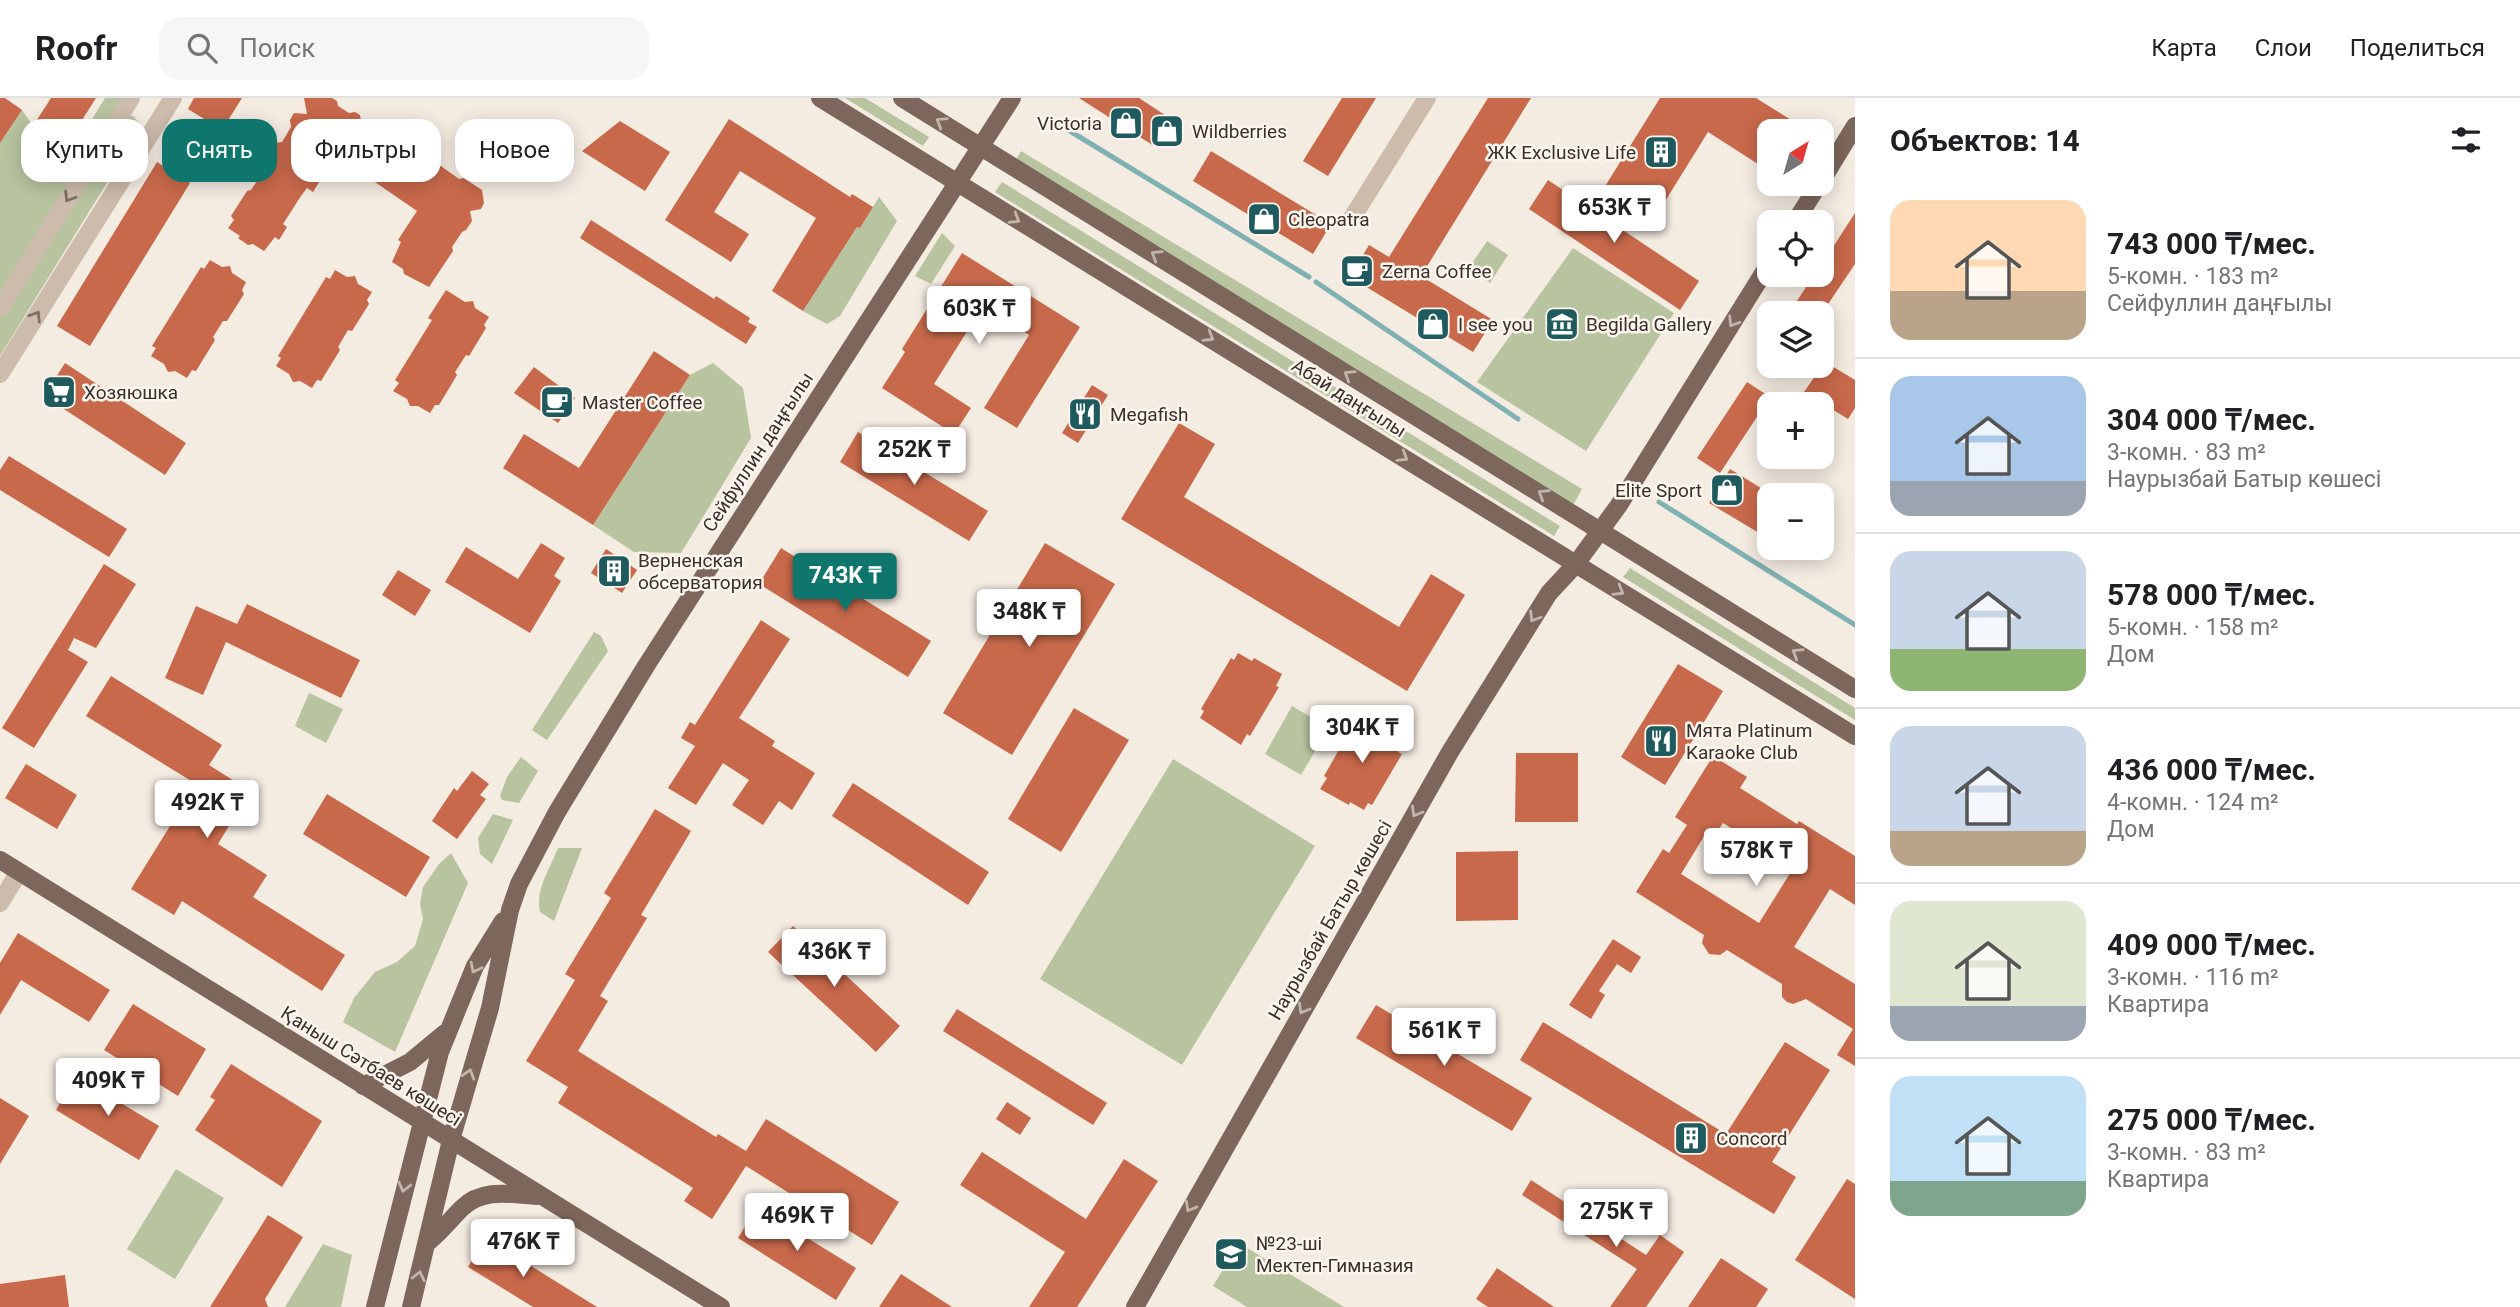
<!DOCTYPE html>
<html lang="ru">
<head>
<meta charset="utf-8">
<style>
	body { margin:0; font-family:Roboto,sans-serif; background:#f6f6f6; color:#202124; height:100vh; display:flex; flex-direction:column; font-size:26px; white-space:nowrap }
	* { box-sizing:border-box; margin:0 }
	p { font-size:23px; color:#757577 }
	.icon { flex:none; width:38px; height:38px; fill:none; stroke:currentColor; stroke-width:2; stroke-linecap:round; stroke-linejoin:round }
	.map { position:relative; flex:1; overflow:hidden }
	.details { display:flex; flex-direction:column; background:#fff; width:665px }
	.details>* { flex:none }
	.banner { position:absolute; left:21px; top:21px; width:665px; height:63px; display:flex; gap:14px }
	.needle { width:46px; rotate:37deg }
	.buttons { position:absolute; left:1757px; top:21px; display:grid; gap:14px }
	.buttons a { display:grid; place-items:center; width:77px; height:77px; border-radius:14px; background:#fff; box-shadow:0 4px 18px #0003; font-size:35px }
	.price { position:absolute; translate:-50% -60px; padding:0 16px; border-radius:7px; background:#fff; color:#222; font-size:23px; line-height:46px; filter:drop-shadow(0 2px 4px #0008) }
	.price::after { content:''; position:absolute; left:50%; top:42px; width:21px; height:16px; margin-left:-10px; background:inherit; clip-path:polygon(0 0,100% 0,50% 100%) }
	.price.on { background:#0f766e; color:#fff }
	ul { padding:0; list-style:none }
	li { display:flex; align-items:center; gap:21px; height:175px; padding:0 35px }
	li+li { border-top:2px solid #e0e0e0 }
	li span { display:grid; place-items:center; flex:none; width:196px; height:140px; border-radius:21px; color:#555 }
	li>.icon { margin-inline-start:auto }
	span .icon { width:84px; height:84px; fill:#fffc; stroke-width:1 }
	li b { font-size:30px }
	h2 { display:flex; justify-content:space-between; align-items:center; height:84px; padding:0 35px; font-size:30px }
	.tag { padding:0 24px; border-radius:21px; background:#fff; box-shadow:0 4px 18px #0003; font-size:24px; line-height:63px }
	.tag.on { background:#0f766e; color:#fff }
	header { display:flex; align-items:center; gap:42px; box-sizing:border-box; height:98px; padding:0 35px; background:#fff; border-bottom:2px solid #e0e0e0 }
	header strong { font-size:33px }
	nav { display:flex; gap:38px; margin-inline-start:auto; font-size:24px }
	.search { width:490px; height:63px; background:#f6f6f6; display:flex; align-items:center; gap:18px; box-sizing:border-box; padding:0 24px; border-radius:21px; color:#757577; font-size:26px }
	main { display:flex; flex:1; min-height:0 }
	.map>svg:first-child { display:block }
</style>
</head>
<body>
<header>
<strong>Roofr</strong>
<div class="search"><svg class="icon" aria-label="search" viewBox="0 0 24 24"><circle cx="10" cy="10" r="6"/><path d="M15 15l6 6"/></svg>Поиск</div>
<nav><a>Карта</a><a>Слои</a><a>Поделиться</a></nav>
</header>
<main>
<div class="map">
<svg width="1855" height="1209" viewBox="0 0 1855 1209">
	<rect width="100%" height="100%" fill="#f4ebe1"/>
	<path fill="#b8c4a0" d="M105 0H124L0 198V45L22 12 33 28 65 49 71 56Z
		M845 0H865L929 39 923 48Z
		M126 18H133L142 28 0 258V219Z
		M1021 53 1582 391 1570 413 1012 68Z
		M1002 84 1560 428 1554 438 995 94Z
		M879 99 897 123 840 218 827 226 803 213 857 129 860 130Z
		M942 135 955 148 931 186 915 178Z
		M1487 143 1508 157 1490 185 1469 170Z
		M1573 150 1674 215 1586 353 1477 284Z
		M713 265 743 290 751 340 681 455 634 454 593 427 690 277Z
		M1630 470 1855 610V622L1623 479Z
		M594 534 601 538 608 553 547 642 532 632Z
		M309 595 343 611 326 645 295 628Z
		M1292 608 1329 630 1301 677 1265 656Z
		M521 659 538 673 519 705 502 702 500 698 507 679Z
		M1173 661 1315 748 1182 967 1040 881Z
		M493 716 513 722 492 766 480 756 478 740Z
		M558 750H582L554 823 540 814C535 791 550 771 558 750Z
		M451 755 468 785 395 954 343 924 354 900 375 874 397 864 415 848 423 821 420 806 423 789 439 766Z
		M176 1071 224 1100 175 1181 127 1151Z
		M1239 1145 1344 1209H1247L1213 1188Z
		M323 1146 352 1157 341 1209H285Z"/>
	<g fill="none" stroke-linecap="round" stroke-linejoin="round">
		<path stroke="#7fb0b2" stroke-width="5" d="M1060 27 1309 179
			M1316 184 1518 321
			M1659 404 1855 527"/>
	</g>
	<path fill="#c8694b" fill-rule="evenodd" d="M0 0H5L22 12 0 45Z
		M51 0H96L65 49 33 28Z
		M194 0H242L222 32 188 11Z
		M304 0H332L337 3 338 8 349 15 355 14 360 17 362 27 373 25 380 29 382 39 394 36 407 45 409 55 420 53 459 81 464 80 482 92 484 105 481 111 470 113 472 123 466 132 462 134 452 149 453 153 429 189 404 176 403 171 392 164 401 144 398 142 417 113 356 71 355 73 334 60 313 94 307 90 301 98 283 126 287 129 279 142 275 139 264 153 253 146 248 147 238 140 240 138 228 130 234 122 231 118 247 93 251 92 263 74 259 66 268 64 275 53 273 45 282 44 291 29 290 22 294 15 307 16Z
		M1079 0H1139L1171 21 1154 48Z
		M1342 0H1376L1328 78 1303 63Z
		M1488 0H1531L1421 178 1493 222 1473 254 1350 179 1369 147 1389 159Z
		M1660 0H1756L1809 33H1769V73L1708 34 1654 121 1604 90Z
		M729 21 850 99 852 96 873 109 860 130 857 129 803 213 772 193 816 120 740 73 714 114 749 136 731 164 665 122Z
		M620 23 670 54 645 93 582 53Z
		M1211 53 1331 126 1313 156 1193 83Z
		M157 64 190 85 90 248 57 228Z
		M1548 82 1699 183 1680 212 1529 111Z
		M1855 115V166L1822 215H1789L1814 177H1822V166Z
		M591 122 714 201 716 198 750 220 748 224 757 229 746 246 580 140Z
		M962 155 1080 229 1017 330 984 310 1029 237 983 208 934 286 971 310 954 336 882 290 905 254 902 251Z
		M210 162 222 169 230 168 232 175 246 184 242 192 244 196 227 223H223L213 239 215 242 196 273 192 272 187 280 175 273 168 274 164 266 151 258 156 250 152 248 201 169 204 171Z
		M335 172 347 179 355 178 358 186 372 194 367 202 369 206 352 233 348 232 338 249 340 252 321 283 317 282 312 290 300 283 293 284 289 276 276 268 281 260 278 258 326 179 330 181Z
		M446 192 465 204 473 203 475 210 489 219 484 227 486 230 469 258 466 257 455 274 457 277 439 307H435L430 315 418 308H410L407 301 393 293 399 285 395 282 432 222 428 220Z
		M654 253 690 277 593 427 503 370 524 336 579 370Z
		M1822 262 1855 282V310L1848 321 1804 294 1822 268Z
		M65 265 186 345 165 377 44 298Z
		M534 269 575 300 558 325 514 295Z
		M1747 284 1770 299 1720 375 1697 360Z
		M1092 287 1108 297 1078 345 1062 335Z
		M1179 325 1215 346 1184 399 1399 529 1431 476 1465 497 1407 593 1121 421Z
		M858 334 988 413 969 443 840 364Z
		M9 358 127 431 109 459 0 392V372Z
		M1730 371 1769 395V441L1709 405Z
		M541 445 565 460 554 478 561 483 530 535 445 484 466 449 518 481Z
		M1045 445 1115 486 1012 657 943 615Z
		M781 450 931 543 908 579 759 486Z
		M606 451 637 472 622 495 591 475Z
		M104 466 136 486 96 550 74 540 68 552 88 564 34 650 2 630Z
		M398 472 431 492 415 518 382 497Z
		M247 506 360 562 341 600 226 544 203 597 165 580 196 508 237 526Z
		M761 522 790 541 739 620 775 643 772 648 815 675 792 712 779 703 763 727 732 707 749 682 723 665 696 707 668 690 695 648 681 640 690 624 695 627Z
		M1238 555 1252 563 1254 560 1282 576 1276 588 1279 589 1250 638 1247 636 1241 647 1200 620 1204 613 1201 611 1231 560 1234 562Z
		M1678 566 1723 593 1665 687 1621 659Z
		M111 578 222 647 209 667 250 693 218 746 267 777 253 799 345 857 322 893 182 803 174 817 131 791 196 686 86 618Z
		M1074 610 1129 642 1061 754 1008 721Z
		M1361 620 1390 637 1389 639 1402 647 1398 654 1402 656 1372 707 1368 705 1364 712 1350 704 1349 707 1320 691 1327 680 1324 678 1352 629 1355 631Z
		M1516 655H1578V724H1515Z
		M1713 658 1747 679 1740 690 1797 726 1799 723 1855 758V807L1830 791 1794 849 1855 886V968L1837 957 1853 931 1806 901 1793 906 1787 904 1782 899V886L1727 852 1720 857 1709 856 1702 845 1704 837 1636 794 1663 751 1669 755 1687 727 1675 719ZM1723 725 1794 769 1759 825 1681 776 1706 735 1713 740Z
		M26 666 77 697 57 731 5 700Z
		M472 673 489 686 480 697 486 701 457 741 432 723 454 690 457 693Z
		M853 685 989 774 968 807 832 718Z
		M327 696 430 759 406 799 303 736Z
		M655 711 691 733 641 817 647 820 600 898 608 903 578 953 716 1039 718 1036 746 1053 766 1021 899 1104 872 1147 746 1068 712 1121 684 1103 693 1090 558 1005 568 989 526 963 575 882 565 876 611 800 604 795Z
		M1518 753V822L1456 823V754Z
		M793 828 900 928 876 954 768 854Z
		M18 835 110 892 89 924 21 882 0 917V865Z
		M1613 841 1641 859 1631 875 1617 866 1599 893 1605 897 1591 921 1569 907Z
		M133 906 206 951 178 998 104 952Z
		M1376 907 1532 1000 1512 1033 1356 940Z
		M957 911 1107 1005 1093 1027 943 933Z
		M1543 924 1726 1036 1785 944 1830 972 1772 1064 1796 1079 1774 1116 1520 962Z
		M231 966 322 1023 282 1089 195 1032 215 1002 210 999Z
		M76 978 159 1028 139 1062 56 1012Z
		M0 1000 29 1018 0 1066Z
		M1007 1004 1031 1020 1020 1037 996 1021Z
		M982 1054 1086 1121 1124 1061 1158 1083 1077 1209H1029L1065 1154 960 1087Z
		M1847 1081 1855 1086V1201L1795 1162Z
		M1531 1082 1646 1157 1660 1137 1684 1154 1646 1209H1610L1637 1171 1522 1097Z
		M757 1109 856 1170 836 1202 738 1140Z
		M268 1117 303 1139 265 1201 268 1209H210Z
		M486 1140 597 1209H533L468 1169Z
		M1721 1160 1768 1191 1756 1209H1688Z
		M1497 1170 1554 1209H1488L1476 1201Z
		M901 1176 952 1209H879Z
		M65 1177 69 1209H0V1186Z"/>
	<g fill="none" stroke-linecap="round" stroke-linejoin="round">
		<path stroke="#cdbbac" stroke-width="18" d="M1352 120 1427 0
			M0 210 131 0
			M0 276 173 0
			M0 805 19 774"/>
		<path stroke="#7d675c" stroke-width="18" d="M820 0C1163 215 1511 424 1855 638
			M902 0 1855 591
			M1822 82 1855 28
			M1795 124 1819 86
			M0 762 721 1209
			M363 988 410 964 445 935
			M426 1146C440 1135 449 1123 462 1110 482 1090 510 1096 536 1098
			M375 1209 440 954 475 868 503 823
			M411 1209 451 1042 490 910 510 812 519 786 557 714 646 568 1012 0
			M1135 1209 1450 654 1549 495 1576 466 1619 407 1769 166"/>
	</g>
	<defs><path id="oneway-chevron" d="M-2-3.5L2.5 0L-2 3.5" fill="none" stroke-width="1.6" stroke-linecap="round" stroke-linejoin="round" transform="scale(1.75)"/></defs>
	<g stroke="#c2b5ac">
		<use href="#oneway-chevron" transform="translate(941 24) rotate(-148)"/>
		<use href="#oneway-chevron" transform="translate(1015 121) rotate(31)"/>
		<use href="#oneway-chevron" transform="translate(1156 157) rotate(-148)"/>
		<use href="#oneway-chevron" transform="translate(1733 224) rotate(122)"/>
		<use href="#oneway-chevron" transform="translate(1209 239) rotate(31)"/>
		<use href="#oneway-chevron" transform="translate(1349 277) rotate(-148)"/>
		<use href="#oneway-chevron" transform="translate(1403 359) rotate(32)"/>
		<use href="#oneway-chevron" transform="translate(1543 396) rotate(-148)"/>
		<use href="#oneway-chevron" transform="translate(1619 493) rotate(31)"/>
		<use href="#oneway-chevron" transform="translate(1534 519) rotate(122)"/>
		<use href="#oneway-chevron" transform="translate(1797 555) rotate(-148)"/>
		<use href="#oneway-chevron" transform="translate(1416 714) rotate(120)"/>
		<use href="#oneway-chevron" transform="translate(475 870) rotate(117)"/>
		<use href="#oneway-chevron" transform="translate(1303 911) rotate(120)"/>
		<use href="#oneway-chevron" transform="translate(469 976) rotate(-73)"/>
		<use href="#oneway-chevron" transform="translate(404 1089) rotate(104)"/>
		<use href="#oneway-chevron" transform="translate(1190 1109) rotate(119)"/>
		<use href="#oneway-chevron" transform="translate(419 1178) rotate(-77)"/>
	</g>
	<g stroke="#7d6f65">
		<use href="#oneway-chevron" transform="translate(69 99) rotate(122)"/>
		<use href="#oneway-chevron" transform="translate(36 218) rotate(-58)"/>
	</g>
	<defs>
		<g id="shop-square" transform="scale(1.75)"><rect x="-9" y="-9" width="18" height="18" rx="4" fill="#1f5a5e" stroke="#fbf5ee"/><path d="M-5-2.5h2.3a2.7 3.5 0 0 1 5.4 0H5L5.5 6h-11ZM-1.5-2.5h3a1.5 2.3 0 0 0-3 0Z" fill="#fff"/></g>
		<g id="building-square" transform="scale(1.75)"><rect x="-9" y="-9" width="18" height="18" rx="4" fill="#1f5a5e" stroke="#fbf5ee"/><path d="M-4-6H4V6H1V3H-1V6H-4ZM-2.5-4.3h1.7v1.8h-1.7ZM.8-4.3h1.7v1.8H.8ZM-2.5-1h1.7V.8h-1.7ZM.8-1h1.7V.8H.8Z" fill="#fff"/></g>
		<g id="cafe-square" transform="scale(1.75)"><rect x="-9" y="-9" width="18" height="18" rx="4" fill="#1f5a5e" stroke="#fbf5ee"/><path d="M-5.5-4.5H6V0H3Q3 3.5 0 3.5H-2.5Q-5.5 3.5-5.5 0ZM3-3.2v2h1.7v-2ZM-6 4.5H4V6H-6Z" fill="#fff"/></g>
		<g id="museum-square" transform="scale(1.75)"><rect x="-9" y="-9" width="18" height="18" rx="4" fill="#1f5a5e" stroke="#fbf5ee"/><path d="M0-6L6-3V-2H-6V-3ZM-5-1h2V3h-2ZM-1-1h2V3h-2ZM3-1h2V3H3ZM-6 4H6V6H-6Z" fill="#fff"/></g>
		<g id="supermarket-square" transform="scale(1.75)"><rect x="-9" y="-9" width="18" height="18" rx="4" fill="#1f5a5e" stroke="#fbf5ee"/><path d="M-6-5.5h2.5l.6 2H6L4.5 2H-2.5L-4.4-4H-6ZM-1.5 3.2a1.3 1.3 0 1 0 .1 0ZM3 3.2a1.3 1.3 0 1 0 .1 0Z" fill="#fff"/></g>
		<g id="restaurant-square" transform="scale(1.75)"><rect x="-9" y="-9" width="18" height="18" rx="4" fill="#1f5a5e" stroke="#fbf5ee"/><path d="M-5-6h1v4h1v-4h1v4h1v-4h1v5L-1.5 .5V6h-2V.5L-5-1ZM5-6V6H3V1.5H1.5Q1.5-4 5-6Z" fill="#fff"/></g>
		<g id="school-square" transform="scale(1.75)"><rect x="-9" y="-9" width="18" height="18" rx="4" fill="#1f5a5e" stroke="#fbf5ee"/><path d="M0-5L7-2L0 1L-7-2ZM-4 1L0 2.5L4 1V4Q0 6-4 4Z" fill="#fff"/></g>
	</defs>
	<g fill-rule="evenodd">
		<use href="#shop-square" x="1126" y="25"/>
		<use href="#shop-square" x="1167" y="33"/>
		<use href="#building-square" x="1661" y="54"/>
		<use href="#shop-square" x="1264" y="121"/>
		<use href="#cafe-square" x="1357" y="173"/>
		<use href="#shop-square" x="1433" y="226"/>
		<use href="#museum-square" x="1562" y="226"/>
		<use href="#supermarket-square" x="59" y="294"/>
		<use href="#cafe-square" x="557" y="304"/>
		<use href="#restaurant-square" x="1085" y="316"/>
		<use href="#shop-square" x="1727" y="392"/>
		<use href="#building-square" x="614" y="473"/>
		<use href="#restaurant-square" x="1661" y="643"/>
		<use href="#building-square" x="1691" y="1040"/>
		<use href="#school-square" x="1231" y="1156"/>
	</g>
	<g text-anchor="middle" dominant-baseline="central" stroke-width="5" stroke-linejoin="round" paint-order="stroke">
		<g font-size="19" fill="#3b302b" stroke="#fbf5ee" text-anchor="start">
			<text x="1102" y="25" text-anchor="end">Victoria</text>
			<text x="1192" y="33">Wildberries</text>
			<text x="1636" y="54" text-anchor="end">ЖК Exclusive Life</text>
			<text x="1288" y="121">Cleopatra</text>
			<text x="1382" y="173">Zerna Coffee</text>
			<text x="1458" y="226">I see you</text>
			<text x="1586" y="226">Begilda Gallery</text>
			<text x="84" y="294">Хозяюшка</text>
			<text x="582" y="304">Master Coffee</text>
			<text x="1110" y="316">Megafish</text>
			<text x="1702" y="392" text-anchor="end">Elite Sport</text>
			<text x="638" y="462">Верненская<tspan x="638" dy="22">обсерватория</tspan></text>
			<text x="1686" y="632">Мята Platinum<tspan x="1686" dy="22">Karaoke Club</tspan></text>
			<text x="1716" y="1040">Concord</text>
			<text x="1256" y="1145">№23-ші<tspan x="1256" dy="22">Мектеп-Гимназия</tspan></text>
		</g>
		<g font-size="19" fill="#3b302b" stroke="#fbf5ee">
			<text transform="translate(1349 300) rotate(32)">Абай даңғылы</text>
			<text transform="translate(758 354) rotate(-57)">Сейфуллин даңғылы</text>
			<text transform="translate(1330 822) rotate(-60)">Наурызбай Батыр көшесі</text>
			<text transform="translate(371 968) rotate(32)">Қаныш Сәтбаев көшесі</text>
		</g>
	</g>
</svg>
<div class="buttons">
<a><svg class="needle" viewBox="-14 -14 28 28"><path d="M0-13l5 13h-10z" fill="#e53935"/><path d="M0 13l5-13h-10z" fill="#757577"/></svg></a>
<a><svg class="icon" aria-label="locate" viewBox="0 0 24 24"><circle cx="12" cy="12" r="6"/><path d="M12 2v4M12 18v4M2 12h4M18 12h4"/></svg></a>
<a><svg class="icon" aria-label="layers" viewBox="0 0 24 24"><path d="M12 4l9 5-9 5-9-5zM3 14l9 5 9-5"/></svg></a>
<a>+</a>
<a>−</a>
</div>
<b class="price" style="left:1614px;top:147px">653K ₸</b>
<b class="price" style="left:979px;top:248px">603K ₸</b>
<b class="price" style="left:914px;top:389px">252K ₸</b>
<b class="price on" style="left:845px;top:515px">743K ₸</b>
<b class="price" style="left:1029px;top:551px">348K ₸</b>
<b class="price" style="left:1362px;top:667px">304K ₸</b>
<b class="price" style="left:207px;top:742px">492K ₸</b>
<b class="price" style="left:1756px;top:790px">578K ₸</b>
<b class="price" style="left:834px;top:891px">436K ₸</b>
<b class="price" style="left:1444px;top:970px">561K ₸</b>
<b class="price" style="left:108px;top:1020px">409K ₸</b>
<b class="price" style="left:1616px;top:1151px">275K ₸</b>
<b class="price" style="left:797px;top:1155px">469K ₸</b>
<b class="price" style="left:523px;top:1181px">476K ₸</b>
<div class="banner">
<a class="tag">Купить</a>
<a class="tag on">Снять</a>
<a class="tag">Фильтры</a>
<a class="tag">Новое</a>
</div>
</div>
<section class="details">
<h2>Объектов: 14<svg class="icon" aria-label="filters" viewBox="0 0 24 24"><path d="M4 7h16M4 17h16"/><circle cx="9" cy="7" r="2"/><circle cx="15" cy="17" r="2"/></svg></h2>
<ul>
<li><span style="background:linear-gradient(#ffd9b3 65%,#b9a48a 0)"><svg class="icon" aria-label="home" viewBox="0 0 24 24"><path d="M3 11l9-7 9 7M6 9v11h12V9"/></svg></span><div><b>743 000 ₸/мес.</b><p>5-комн. · 183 m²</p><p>Сейфуллин даңғылы</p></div></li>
<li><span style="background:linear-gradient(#a9c7e8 75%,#9aa5b1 0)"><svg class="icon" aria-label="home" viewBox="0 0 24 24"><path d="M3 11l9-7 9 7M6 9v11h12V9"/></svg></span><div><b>304 000 ₸/мес.</b><p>3-комн. · 83 m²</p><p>Наурызбай Батыр көшесі</p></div></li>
<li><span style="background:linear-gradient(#c9d6e8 70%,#8fb573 0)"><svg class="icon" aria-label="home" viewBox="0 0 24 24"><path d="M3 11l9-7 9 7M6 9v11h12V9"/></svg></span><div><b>578 000 ₸/мес.</b><p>5-комн. · 158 m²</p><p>Дом</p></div></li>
<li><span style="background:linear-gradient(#c9d6e8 75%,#b9a48a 0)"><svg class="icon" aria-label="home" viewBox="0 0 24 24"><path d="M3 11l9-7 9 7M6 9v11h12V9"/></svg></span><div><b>436 000 ₸/мес.</b><p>4-комн. · 124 m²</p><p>Дом</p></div></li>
<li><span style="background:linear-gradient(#dfe7d0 75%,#9aa5b1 0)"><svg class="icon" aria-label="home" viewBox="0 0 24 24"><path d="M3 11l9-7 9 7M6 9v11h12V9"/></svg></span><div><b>409 000 ₸/мес.</b><p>3-комн. · 116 m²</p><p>Квартира</p></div></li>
<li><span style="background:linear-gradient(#bfe0f5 75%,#7fa58c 0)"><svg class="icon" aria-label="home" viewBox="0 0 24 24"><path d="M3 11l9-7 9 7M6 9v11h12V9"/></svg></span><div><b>275 000 ₸/мес.</b><p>3-комн. · 83 m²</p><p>Квартира</p></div></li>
</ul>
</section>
</main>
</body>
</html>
